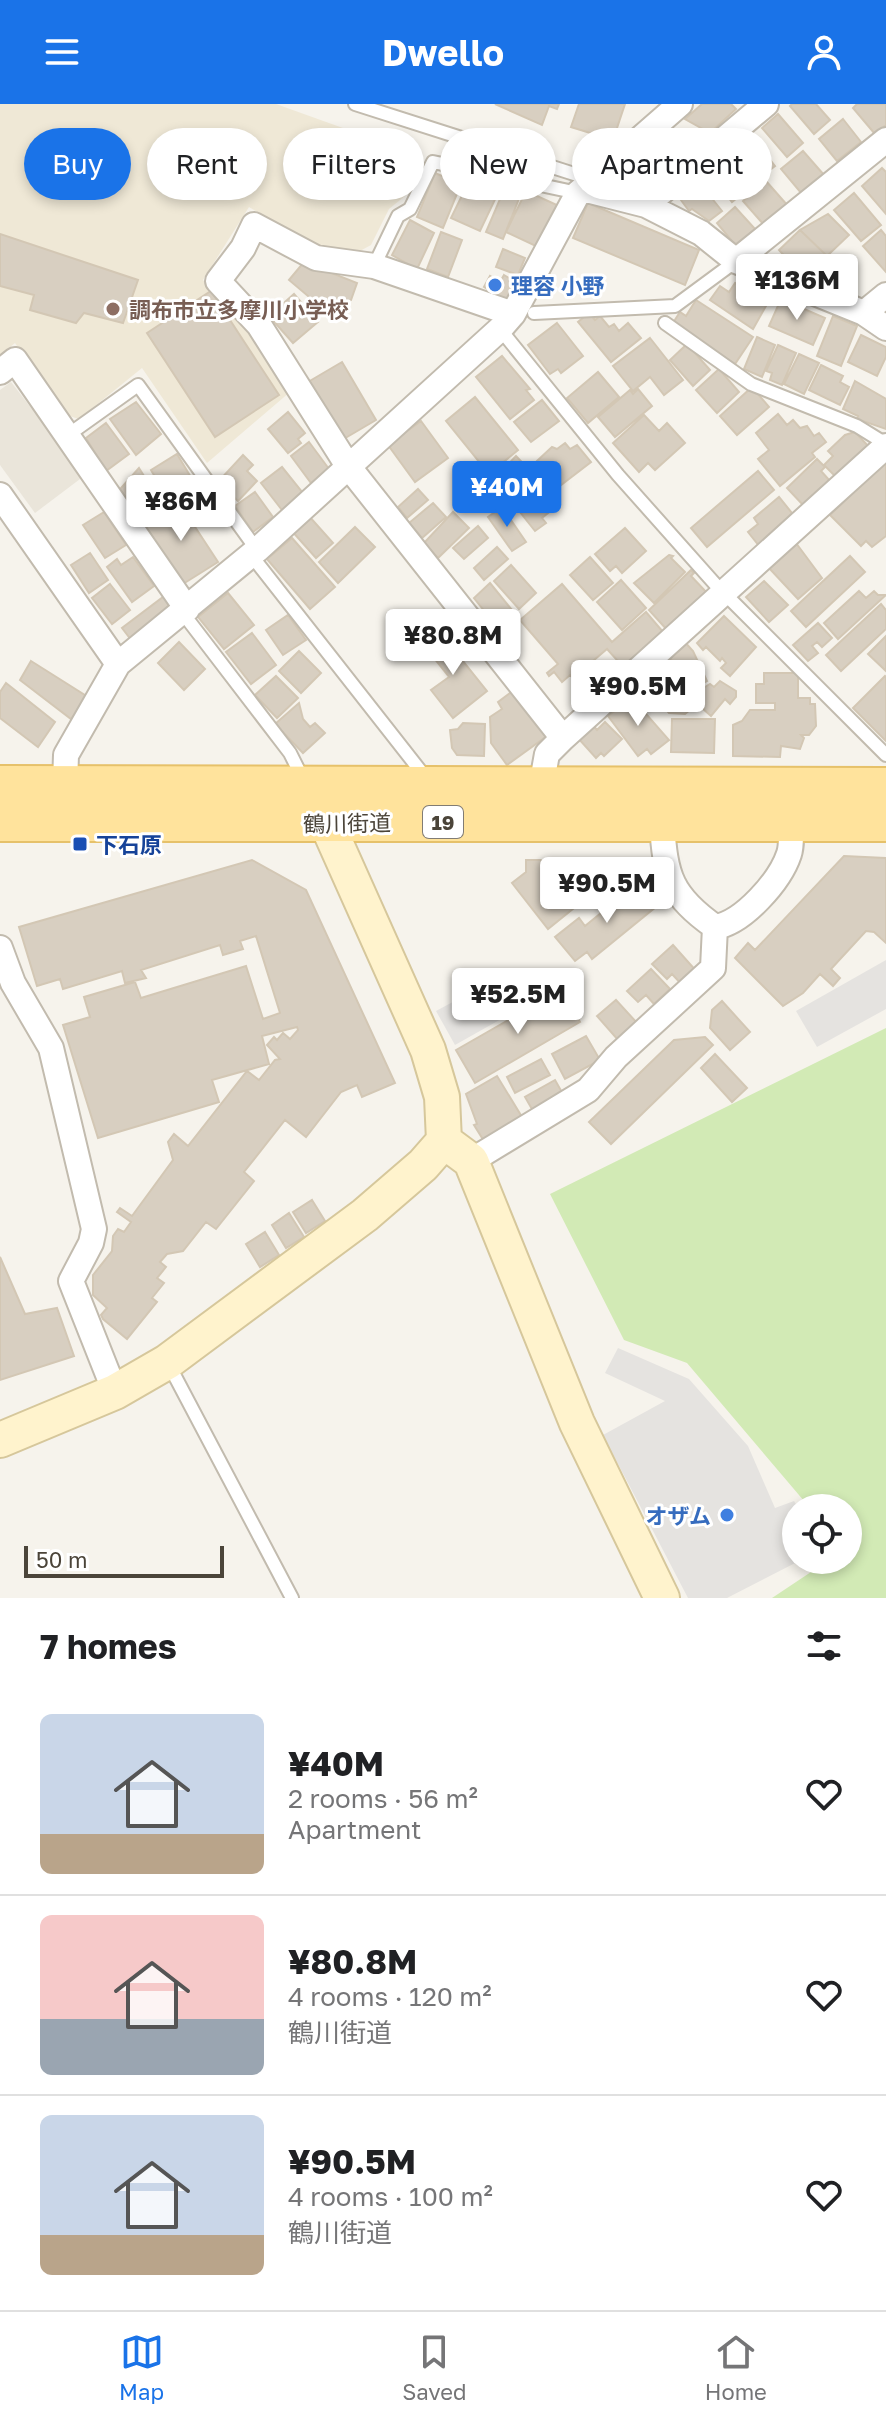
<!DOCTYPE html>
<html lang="en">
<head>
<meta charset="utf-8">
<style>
	body { margin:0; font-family:"Golos Text","Noto Sans JP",sans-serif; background:#f2f2f2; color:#202124; height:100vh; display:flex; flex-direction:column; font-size:30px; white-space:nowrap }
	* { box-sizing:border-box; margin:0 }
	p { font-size:26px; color:#757577 }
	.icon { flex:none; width:44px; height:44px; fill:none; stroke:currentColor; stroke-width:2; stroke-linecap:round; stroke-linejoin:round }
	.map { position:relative; height:1494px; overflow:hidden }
	.drawer { display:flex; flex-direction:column; background:#fff; flex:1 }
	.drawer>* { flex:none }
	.top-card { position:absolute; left:24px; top:24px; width:838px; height:72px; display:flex; gap:16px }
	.controls { position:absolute; left:782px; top:1390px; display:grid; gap:16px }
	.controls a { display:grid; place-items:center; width:80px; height:80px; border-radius:50%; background:#fff; box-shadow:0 4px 12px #0003; font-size:40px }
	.scale { position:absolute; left:24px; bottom:20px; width:200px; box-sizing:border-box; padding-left:8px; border:4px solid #4b4439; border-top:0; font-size:22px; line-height:28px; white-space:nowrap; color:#4b4439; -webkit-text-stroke:6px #fff; paint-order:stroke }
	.price { position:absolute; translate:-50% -68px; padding:0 18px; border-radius:8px; background:#fff; color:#222; font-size:26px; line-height:52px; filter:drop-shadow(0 2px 4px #0008) }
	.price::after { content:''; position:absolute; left:50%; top:48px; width:24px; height:18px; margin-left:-12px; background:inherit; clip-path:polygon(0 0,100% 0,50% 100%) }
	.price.active { background:#1a73e8; color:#fff }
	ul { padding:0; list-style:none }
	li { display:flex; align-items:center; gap:24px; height:200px; padding:0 40px }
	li+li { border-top:2px solid #e0e0e0 }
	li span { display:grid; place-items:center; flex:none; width:224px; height:160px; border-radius:12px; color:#555 }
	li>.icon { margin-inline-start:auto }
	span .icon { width:96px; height:96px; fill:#fffc; stroke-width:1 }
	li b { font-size:34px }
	h2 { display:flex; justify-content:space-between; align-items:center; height:96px; padding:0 40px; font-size:34px }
	.chip { padding:0 28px; border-radius:36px; background:#fff; box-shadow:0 4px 12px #0003; font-size:28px; line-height:72px }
	.chip.active { background:#1a73e8; color:#fff }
	header { display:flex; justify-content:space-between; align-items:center; height:104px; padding:0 40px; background:#1a73e8; color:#fff; font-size:36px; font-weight:700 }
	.tab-bar { display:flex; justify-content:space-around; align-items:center; height:112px; border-top:2px solid #e0e0e0; background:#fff; font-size:22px; color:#757577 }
	.tab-bar a { display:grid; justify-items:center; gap:4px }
	.tab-bar .active { color:#1a73e8 }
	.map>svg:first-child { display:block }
</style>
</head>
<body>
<header><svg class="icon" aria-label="menu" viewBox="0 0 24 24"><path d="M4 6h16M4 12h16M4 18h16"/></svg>Dwello<svg class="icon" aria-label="person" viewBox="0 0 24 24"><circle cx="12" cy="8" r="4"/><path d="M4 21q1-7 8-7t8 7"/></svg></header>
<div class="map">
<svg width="886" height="1494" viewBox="0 0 886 1494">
	<rect width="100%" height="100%" fill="#f6f3ec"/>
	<path fill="#eae5da" d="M11 278 84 372 35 409 0 361V286Z"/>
	<path fill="#efe8d6" d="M0 0H276L421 52 405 92 389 105 371 141 360 147 319 145 249 103 203 176 251 233 290 288 207 359 142 264 79 315 63 310 15 239 0 251Z"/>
	<path fill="#d2eab5" d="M886 924V1494H772L829 1456H848V1404H810L687 1259 624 1236 550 1090Z"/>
	<path fill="#e5e3e0" d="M886 856V905L817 943 796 907Z
		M501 872 519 905 455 941 436 907Z
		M618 1244 689 1275 748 1342 775 1404 794 1397 798 1404 796 1456H801L727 1494H688L603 1331 665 1297 605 1269Z"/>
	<path fill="#d8cfc1" stroke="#d3c7b4" stroke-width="2" d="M495 0H559L557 5 549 2 542 21Z
		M579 0H625L613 36 571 23Z
		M702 0H731L736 5 710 29 685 15Z
		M792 0H816L830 16 814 30 790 2Z
		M857 0H886V21L875 30 853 4Z
		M778 10 803 39 787 53 762 24Z
		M843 15 861 38 837 57 819 35Z
		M673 24 691 44 667 65 650 45Z
		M753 34 775 62 758 75 736 47Z
		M647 45 666 67 640 88 622 66Z
		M803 47 824 71 802 90 781 65Z
		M726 56 748 85 732 98 709 69Z
		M882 64 886 68V110L862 82Z
		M435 69 461 80 443 124 417 113Z
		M471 73 499 87 480 127 451 114Z
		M698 77 722 107 709 117 692 105 689 107 678 92Z
		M766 77 788 102 765 122 743 97Z
		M506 81 522 87 503 135 486 128Z
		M526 87 559 102 540 144 506 128Z
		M854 89 881 121 861 137 834 106Z
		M588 99 699 146 685 181 573 134Z
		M735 103 755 125 736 142 717 119Z
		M828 110 849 131 827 152 800 126Z
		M410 116 434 129 417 165 392 151Z
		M800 126 827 152 805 174 779 146Z
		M881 126 886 132V168L863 142Z
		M441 128 462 136 448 173 427 165Z
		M0 130 138 176 123 219 84 209 76 219 30 206 34 191 0 182Z
		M503 145 525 154 518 171 496 163Z
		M304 158 357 179 351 196 327 208 289 176Z
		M504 171 519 180 508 198 484 183 490 172 500 178Z
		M735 179 759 192 763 182 775 186 753 225 710 196 720 182 729 188Z
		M211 187 279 291 215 333 147 229Z
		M294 190 318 218 293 239 269 212Z
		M781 195 825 214 813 241 769 222Z
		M696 196 753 233 735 260 673 219 680 208 686 212Z
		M589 209 595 216 600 212 609 223 614 220 619 227 628 219 641 234 611 258 578 218Z
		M833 212 857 222 841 262 817 252Z
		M557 219 583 252 561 269 558 265 550 270 528 241Z
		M861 231 886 243V253L877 272 848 258Z
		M757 233 775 241 762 273 744 265Z
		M650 234 683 276 664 291 650 273 633 287 613 262Z
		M687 240 710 266 693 282 670 256Z
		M778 241 796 249 782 281 770 276 772 269 766 267Z
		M799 250 819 259 804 290 784 280Z
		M502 252 530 285 526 286 534 296 510 315 476 273Z
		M342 258 376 316 342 336 308 278Z
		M821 261 843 272 840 278 849 283 840 301 809 286Z
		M719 265 739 288 717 309 696 286Z
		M598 268 619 293 588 319 567 294Z
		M855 277 886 295V325L857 315 858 312 843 305Z
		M752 283 769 303 737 331 720 312Z
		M638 285 652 302 615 333 598 313 630 286 633 290Z
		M475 293 518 346 489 370 446 317Z
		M542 296 559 317 531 338 514 318Z
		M136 298 161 330 136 351 110 315Z
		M288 308 305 329 298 335 301 339 288 349 268 325Z
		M778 310 787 321 793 316 800 324 807 322 814 332 819 329 826 338 812 349 815 353 780 382 758 355 769 346 756 329Z
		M644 311 659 327 667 319 685 339 655 366 648 359 639 368 613 339Z
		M421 317 448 354 415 378 388 341Z
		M106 319 129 350 106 367 86 334Z
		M855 328 870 344 838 375 824 361 833 352 828 347 845 331Z
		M309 338 329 365 311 379 291 352Z
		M565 339 570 345 577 341 591 358 561 381 554 372 550 377 537 357 552 343 557 345Z
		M177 350 195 380 169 396 151 366Z
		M243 351 253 361 247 367 257 377 238 397 218 378Z
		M516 352 536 373 516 392 513 389 508 393 492 377Z
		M817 355 825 363 821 367 830 377 804 402 787 384Z
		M886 357V432L872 443 866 437 861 442 830 411Z
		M282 363 303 389 282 406 261 379Z
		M139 364 161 399 138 414 120 385Z
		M758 367 774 386 707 443 691 424Z
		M544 381 559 400 542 414 546 419 535 427 516 403Z
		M418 385 428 396 407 414 398 403Z
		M255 388 273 413 253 428 235 402Z
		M779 393 796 414 760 443 748 428 758 420 754 414Z
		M178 397 218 458 183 480 144 421Z
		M433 399 446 413 422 434 409 419Z
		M502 403 526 438 512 447 488 413Z
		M104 408 126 441 105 454 83 421Z
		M453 408 469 424 438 454 424 439Z
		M308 411 333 439 316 454 291 426Z
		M478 422 488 434 464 455 453 444Z
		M355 423 375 443 338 479 319 458Z
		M625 424 646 447 622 469 616 462 610 467 595 450Z
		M292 434 335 483 310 505 267 455Z
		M796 439 822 474 798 495 769 464Z
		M497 443 508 455 484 476 474 464Z
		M90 449 108 476 89 489 71 461Z
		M669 451 673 452 671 454 685 468 654 499 634 479Z
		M850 452 865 468 806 523 791 507Z
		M133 453 154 482 132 498 107 463 117 455 121 461Z
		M590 453 613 479 593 496 570 471Z
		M511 461 536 489 519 505 494 477Z
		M691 466 694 469 691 472 709 491 669 528 649 506Z
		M621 476 646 504 622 526 597 498Z
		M764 477 788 501 769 518 746 493Z
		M490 479 512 506 498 524 474 494Z
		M110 480 130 506 112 520 92 494Z
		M562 480 612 538 646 508 663 528 618 567 612 560 617 556 607 545 573 574 570 571 562 578 554 568 549 572 547 569 558 560 520 516Z
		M859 487 866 494 874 487 878 491H886L838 535 824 519Z
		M228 489 254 521 224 545 198 513Z
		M167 490 176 502 132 537 122 524Z
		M881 500 886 506V525L841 567 826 551Z
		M288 511 306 536 283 551 266 526Z
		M724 512 756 543 730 572 721 564 726 559 722 554 720 557 706 543 703 546 697 539Z
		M818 519 832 534 822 543 817 538 812 542 818 549 808 557 793 541Z
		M438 526 487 587 453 614 431 586 449 573 422 539Z
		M252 529 276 561 251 580 226 548Z
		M886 532V567L868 550Z
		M683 536 693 547 707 577 695 583 666 550Z
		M179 538 205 565 184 586 158 559Z
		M299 547 321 569 301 589 279 567Z
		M31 557 88 593 71 615 20 576Z
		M658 566 671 582 676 578 696 601 685 610 669 609 643 578Z
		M764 569H798V594H810V600H815L816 622 809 631H801L804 634 800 645 781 642 780 653 733 652V621L742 617 750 606H775V599H756V580H764Z
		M276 572 298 594 277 614 255 591Z
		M885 572 886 573V637L853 604Z
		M720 577 736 587V593L730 600 725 595 711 612 693 596 704 589 702 585 710 580 714 583Z
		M6 579 55 618 38 643 0 614V588Z
		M514 586 547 632 507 661 491 639 490 613 502 605 498 598Z
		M632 594 669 636 651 650 647 645 638 652 608 612Z
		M299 599 303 615 310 623 315 619 325 629 303 649 275 620Z
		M672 615H715L714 649 671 648Z
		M605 618 622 635 604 652 601 649 596 654 578 634 592 620 597 626Z
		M463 619 485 620 484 652 457 651 452 644 450 626 458 625Z
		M844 752 886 754V839L874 828 866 827 831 865 840 874 833 882 820 870 803 889 783 902 735 854 748 839 755 846Z
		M252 756 306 786 395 979 362 993 357 981 341 988 306 1033 285 1016 244 1068 254 1077 216 1125 206 1118 183 1147 167 1150 160 1158 166 1163 157 1174 164 1179 152 1194 157 1198 127 1235 103 1215 101 1211 107 1204 93 1191V1171L112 1147 113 1132 118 1125 124 1128 131 1118 117 1108 120 1104 132 1112 173 1056 168 1038 174 1030 188 1042 247 967 259 976 275 956 280 955 267 941 274 933 277 936 283 929 290 935 298 926 297 923 262 932 269 960 212 976 219 998 98 1034 63 921 90 913 84 893 135 878 141 894 246 862 263 915 280 909 256 832 240 837 243 845 223 851 220 841 141 866 146 874 125 879 122 867 63 885 60 875 37 882 19 823Z
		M526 756H599L600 783 548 825 512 779 526 768Z
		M638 779 657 802 592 855 587 848 575 857 555 833 579 814 585 822Z
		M673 841 698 869 684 883 672 870 667 875 652 860Z
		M651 865 670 885 654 900 646 891 638 898 627 887Z
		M561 886 580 918 475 979 456 946Z
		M616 896 638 920 619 937 597 912Z
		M722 897 750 928 730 946 710 924 712 906Z
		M586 932 600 956 565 975 552 950Z
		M705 933 713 941 611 1040 589 1018 674 936Z
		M715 950 747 984 732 998 701 964Z
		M541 955 550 971 515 989 507 973Z
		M497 972 522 1013 484 1037 474 1021 477 1020 466 990Z
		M555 976 563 990 533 1007 525 993Z
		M312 1096 325 1117 306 1129 293 1108Z
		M289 1109 304 1133 286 1144 272 1121Z
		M265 1128 279 1151 260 1163 246 1140Z
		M0 1153 25 1210 57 1204 74 1252 0 1276Z"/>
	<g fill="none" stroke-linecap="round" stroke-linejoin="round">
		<g stroke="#c2bbae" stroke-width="16">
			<path id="lane" d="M355 0 593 76
				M374 162 398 112 410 105 433 58 578 89
				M534 209 675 202 736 157
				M665 219 751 280 857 322 886 340
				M500 225 618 371 715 480 886 651
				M68 331 138 281 257 446
				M251 451 426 674
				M182 508 290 649 303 675
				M169 1261 292 1494"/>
		</g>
		<g stroke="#c2bbae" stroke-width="28">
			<path id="street" d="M583 85 646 101 701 129 736 157 864 209 886 224
				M646 101 766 0
				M736 157 886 36
				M864 209 886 191
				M513 210 374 162 316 154 254 121 243 144 218 177 259 221 348 362 563 634
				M0 268 15 256 187 505
				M0 391 118 560
				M65 680 66 651 118 560 257 446 500 225 513 210 578 89 680 0
				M541 683 547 650 563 634 886 342
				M662 719C665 772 671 792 715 823 743 819 780 777 789 750 793 738 790 719 790 706
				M0 844 13 879 51 944 94 1125 91 1139 71 1177 115 1288
				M471 1057 588 986 616 953 713 864 715 823"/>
		</g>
		<g stroke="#d6c79b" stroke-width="38">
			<path id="secondary" d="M327 720 428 946 442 993 444 1037 471 1057 577 1319 662 1494
				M0 1336 115 1288 167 1258 365 1111 423 1061 444 1037"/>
		</g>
		<g stroke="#e6c16a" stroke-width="42">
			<path id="primary" d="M0 681 886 683
				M0 718H886"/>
		</g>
		<use href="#lane" stroke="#fff" stroke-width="12"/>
		<use href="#street" stroke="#fff" stroke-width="24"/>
		<use href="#secondary" stroke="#fff3cd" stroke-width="34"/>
		<use href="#primary" stroke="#ffe39c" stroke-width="38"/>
	</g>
	<g fill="#3f7fe0" stroke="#fff" stroke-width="3">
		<circle cx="495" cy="181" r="8"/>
		<circle cx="727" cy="1411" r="8"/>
	</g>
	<circle fill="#8d6e63" stroke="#fff" stroke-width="3" cx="113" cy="205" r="8"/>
	<rect fill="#1a4fb4" stroke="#fff" stroke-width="3" x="72" y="732" width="16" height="16" rx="4"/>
	<g text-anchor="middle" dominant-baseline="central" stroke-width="6" stroke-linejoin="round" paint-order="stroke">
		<rect fill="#fff" stroke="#817c74" stroke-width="2" x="423" y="702" width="40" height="32" rx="6"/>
		<g font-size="20" font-weight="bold" fill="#4b4439">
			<text x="443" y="718">19</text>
		</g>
		<g font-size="22" font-weight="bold" fill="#366cbe" stroke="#fff" text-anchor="start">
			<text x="511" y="181">理容 小野</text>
			<text x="711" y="1411" text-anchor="end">オザム</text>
		</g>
		<g font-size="22" font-weight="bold" fill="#785e54" stroke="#fff" text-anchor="start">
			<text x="129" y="205">調布市立多摩川小学校</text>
		</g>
		<g font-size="22" fill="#4b4439" stroke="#fff">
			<text transform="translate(347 719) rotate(-1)">鶴川街道</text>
		</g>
		<g font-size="22" font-weight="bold" fill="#164399" stroke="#fff" text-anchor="start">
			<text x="96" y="740">下石原</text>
		</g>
	</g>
</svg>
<div class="controls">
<a><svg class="icon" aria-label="locate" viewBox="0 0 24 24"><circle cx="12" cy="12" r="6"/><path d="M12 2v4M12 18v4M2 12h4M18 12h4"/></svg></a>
</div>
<div class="scale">50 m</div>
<b class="price" style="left:797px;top:218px">¥136M</b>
<b class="price active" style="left:507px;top:425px">¥40M</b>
<b class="price" style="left:181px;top:439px">¥86M</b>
<b class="price" style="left:453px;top:573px">¥80.8M</b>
<b class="price" style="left:638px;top:624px">¥90.5M</b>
<b class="price" style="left:607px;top:821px">¥90.5M</b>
<b class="price" style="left:518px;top:932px">¥52.5M</b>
<div class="top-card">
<a class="chip active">Buy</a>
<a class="chip">Rent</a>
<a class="chip">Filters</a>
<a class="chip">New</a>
<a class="chip">Apartment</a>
</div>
</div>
<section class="drawer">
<h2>7 homes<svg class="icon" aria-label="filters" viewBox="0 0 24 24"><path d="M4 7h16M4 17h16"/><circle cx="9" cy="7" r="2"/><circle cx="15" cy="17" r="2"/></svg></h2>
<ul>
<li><span style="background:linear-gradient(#c9d6e8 75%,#b9a48a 0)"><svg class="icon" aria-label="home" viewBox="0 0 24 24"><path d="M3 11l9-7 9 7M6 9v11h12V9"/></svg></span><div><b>¥40M</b><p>2 rooms · 56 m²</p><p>Apartment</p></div><svg class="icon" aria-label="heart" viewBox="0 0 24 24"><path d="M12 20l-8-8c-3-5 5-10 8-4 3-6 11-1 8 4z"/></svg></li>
<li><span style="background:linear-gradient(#f6c9c9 65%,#9aa5b1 0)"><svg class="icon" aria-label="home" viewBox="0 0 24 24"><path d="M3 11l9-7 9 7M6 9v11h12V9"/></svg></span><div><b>¥80.8M</b><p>4 rooms · 120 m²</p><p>鶴川街道</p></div><svg class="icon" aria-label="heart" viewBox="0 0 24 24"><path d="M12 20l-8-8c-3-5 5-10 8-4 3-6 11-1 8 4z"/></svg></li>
<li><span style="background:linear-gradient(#c9d6e8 75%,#b9a48a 0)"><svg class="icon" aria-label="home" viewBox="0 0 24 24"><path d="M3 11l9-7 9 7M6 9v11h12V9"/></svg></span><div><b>¥90.5M</b><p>4 rooms · 100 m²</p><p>鶴川街道</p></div><svg class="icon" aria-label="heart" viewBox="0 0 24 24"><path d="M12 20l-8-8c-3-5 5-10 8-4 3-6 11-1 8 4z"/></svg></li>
</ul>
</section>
<nav class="tab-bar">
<a class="active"><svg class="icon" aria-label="map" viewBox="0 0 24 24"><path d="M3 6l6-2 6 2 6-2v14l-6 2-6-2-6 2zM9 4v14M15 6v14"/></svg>Map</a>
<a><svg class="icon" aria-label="saved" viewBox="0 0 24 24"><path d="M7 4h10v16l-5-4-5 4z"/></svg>Saved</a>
<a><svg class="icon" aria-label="home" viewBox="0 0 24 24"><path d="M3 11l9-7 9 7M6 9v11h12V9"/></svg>Home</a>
</nav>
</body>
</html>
